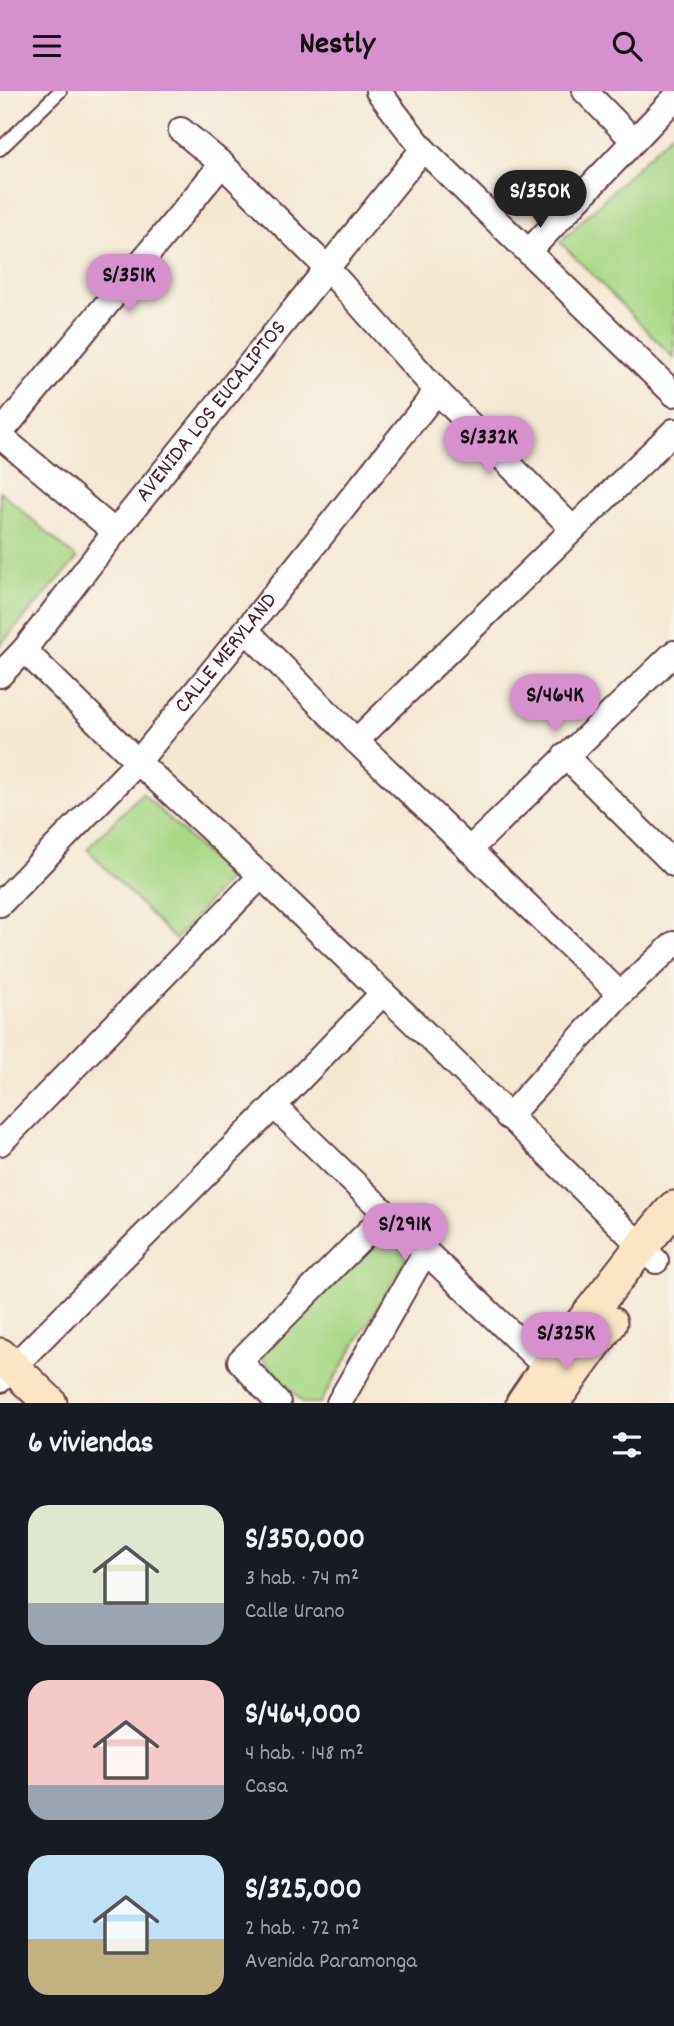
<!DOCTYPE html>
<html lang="es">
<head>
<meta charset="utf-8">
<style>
	body { margin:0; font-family:Dekko,sans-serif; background:#20242c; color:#f1f3f6; height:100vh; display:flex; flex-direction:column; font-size:26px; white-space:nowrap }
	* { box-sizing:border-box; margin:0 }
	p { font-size:23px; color:#9ea1a6 }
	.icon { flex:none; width:38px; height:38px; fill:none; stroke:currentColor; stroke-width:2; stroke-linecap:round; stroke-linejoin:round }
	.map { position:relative; height:1312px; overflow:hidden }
	.side { display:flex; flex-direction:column; background:#171b24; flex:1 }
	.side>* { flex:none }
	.price { position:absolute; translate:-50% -60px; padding:0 16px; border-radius:24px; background:#d690ce; color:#111; font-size:23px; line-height:46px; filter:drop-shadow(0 2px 4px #0008) }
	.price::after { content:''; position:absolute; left:50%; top:42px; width:21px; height:16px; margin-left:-10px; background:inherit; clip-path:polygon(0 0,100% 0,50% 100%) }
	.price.active { background:#222; color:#fff }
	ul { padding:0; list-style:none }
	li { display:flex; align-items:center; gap:21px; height:175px; padding:0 28px }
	li span { display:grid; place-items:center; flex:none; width:196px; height:140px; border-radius:21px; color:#555 }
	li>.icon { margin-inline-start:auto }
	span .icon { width:84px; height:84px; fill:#fffc; stroke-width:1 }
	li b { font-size:30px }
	h2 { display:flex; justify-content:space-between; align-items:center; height:84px; padding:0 28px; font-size:30px }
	header { display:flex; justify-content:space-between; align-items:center; height:91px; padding:0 28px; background:#d690ce; color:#111; font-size:32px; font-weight:700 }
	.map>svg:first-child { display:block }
</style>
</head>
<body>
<header><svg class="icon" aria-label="menu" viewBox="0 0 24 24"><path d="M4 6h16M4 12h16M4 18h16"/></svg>Nestly<svg class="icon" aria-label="search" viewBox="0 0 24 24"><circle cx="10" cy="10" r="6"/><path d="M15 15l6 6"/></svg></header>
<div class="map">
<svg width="674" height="1312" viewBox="0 0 674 1312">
	<rect width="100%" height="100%" fill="#f7f3e8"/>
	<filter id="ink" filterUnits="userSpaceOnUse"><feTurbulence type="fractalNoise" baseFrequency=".0143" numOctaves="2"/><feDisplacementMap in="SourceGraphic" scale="14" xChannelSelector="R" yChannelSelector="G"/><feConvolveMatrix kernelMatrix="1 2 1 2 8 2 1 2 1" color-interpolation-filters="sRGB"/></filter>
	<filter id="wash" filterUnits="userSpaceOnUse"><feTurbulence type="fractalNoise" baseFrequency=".00686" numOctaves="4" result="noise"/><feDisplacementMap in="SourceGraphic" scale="28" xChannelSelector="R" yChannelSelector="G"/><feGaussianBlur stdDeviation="1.57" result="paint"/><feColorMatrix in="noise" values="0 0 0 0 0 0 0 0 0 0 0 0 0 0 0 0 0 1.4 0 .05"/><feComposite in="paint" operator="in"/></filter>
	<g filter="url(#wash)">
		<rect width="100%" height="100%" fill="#f4e8d3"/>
		<path fill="#a8d886" stroke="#797c58" stroke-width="2" d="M674 40V267L560 151Z
			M0 400 77 468 0 554Z
			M142 702 230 786 175 849 87 758Z
			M385 1142 408 1165 320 1312H303L261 1266Z"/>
	</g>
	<g filter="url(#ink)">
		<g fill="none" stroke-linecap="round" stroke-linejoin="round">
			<g stroke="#643d44" stroke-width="16">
				<path id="lane" d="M0 58 60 0"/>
			</g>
			<g stroke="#643d44" stroke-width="28">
				<g id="street">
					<path d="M378 0 423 58 674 303"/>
					<path d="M585 0 634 50"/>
					<path d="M181 39 222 73 327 177 437 300 573 438"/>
					<path d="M529 160 674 8"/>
					<path d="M0 343 222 73"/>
					<path d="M0 345 115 441"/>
					<path d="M246 539 356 650 620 903"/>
					<path d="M24 559 138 671 261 785 430 947 656 1170"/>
					<path id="s1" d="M0 584 24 559 115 441 423 58"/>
					<path d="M356 650 674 340"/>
					<path d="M565 665 674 773"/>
					<path d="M469 759 674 562"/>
					<path id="s2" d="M0 813 138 671 246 539 437 300"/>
					<path d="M274 1015 547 1277 561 1286"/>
					<path d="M508 1026 620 903 674 853"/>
					<path d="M0 1052 261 785"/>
					<path d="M0 1289 262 1027 383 902"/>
					<path d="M278 1312 240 1270 386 1123"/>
					<path d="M339 1312 425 1161"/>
				</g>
			</g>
			<g stroke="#643d44" stroke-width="37">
				<path id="secondary" d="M0 1264 50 1312
					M523 1312 547 1277 642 1155 674 1117
					M552 1312 610 1232"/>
			</g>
			<use href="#lane" stroke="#fff" stroke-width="12"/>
			<use href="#street" stroke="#fff" stroke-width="24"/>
			<use href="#secondary" stroke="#fce5c4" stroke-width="33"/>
		</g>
	</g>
	<g text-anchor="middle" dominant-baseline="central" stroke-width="7" stroke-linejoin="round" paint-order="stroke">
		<g font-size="23" fill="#4a1f2b" stroke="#f7f3e8">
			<text stroke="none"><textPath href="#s1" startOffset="338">AVENIDA LOS EUCALIPTOS</textPath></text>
			<text stroke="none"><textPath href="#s2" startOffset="338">CALLE MERYLAND</textPath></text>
		</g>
	</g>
</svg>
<b class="price active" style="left:540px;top:139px">S/350K</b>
<b class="price" style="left:129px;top:223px">S/351K</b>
<b class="price" style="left:489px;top:385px">S/332K</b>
<b class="price" style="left:555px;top:643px">S/464K</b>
<b class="price" style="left:405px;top:1172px">S/291K</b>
<b class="price" style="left:566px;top:1281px">S/325K</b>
</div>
<section class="side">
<h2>6 viviendas<svg class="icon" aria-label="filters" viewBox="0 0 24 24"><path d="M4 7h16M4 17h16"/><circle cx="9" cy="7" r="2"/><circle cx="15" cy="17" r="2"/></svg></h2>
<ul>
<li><span style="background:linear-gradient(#dfe7d0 70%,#9aa5b1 0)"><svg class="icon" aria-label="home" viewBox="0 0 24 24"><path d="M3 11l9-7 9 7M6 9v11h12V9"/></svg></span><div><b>S/350,000</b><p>3 hab. · 74 m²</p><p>Calle Urano</p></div></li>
<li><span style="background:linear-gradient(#f6c9c9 75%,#9aa5b1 0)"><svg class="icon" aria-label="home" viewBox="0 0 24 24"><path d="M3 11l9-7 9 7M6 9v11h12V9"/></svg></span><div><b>S/464,000</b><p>4 hab. · 148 m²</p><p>Casa</p></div></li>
<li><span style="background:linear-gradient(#bfe0f5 60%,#c2b280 0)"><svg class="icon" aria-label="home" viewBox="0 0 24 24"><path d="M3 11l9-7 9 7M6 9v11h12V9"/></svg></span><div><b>S/325,000</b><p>2 hab. · 72 m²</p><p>Avenida Paramonga</p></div></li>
</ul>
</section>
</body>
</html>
